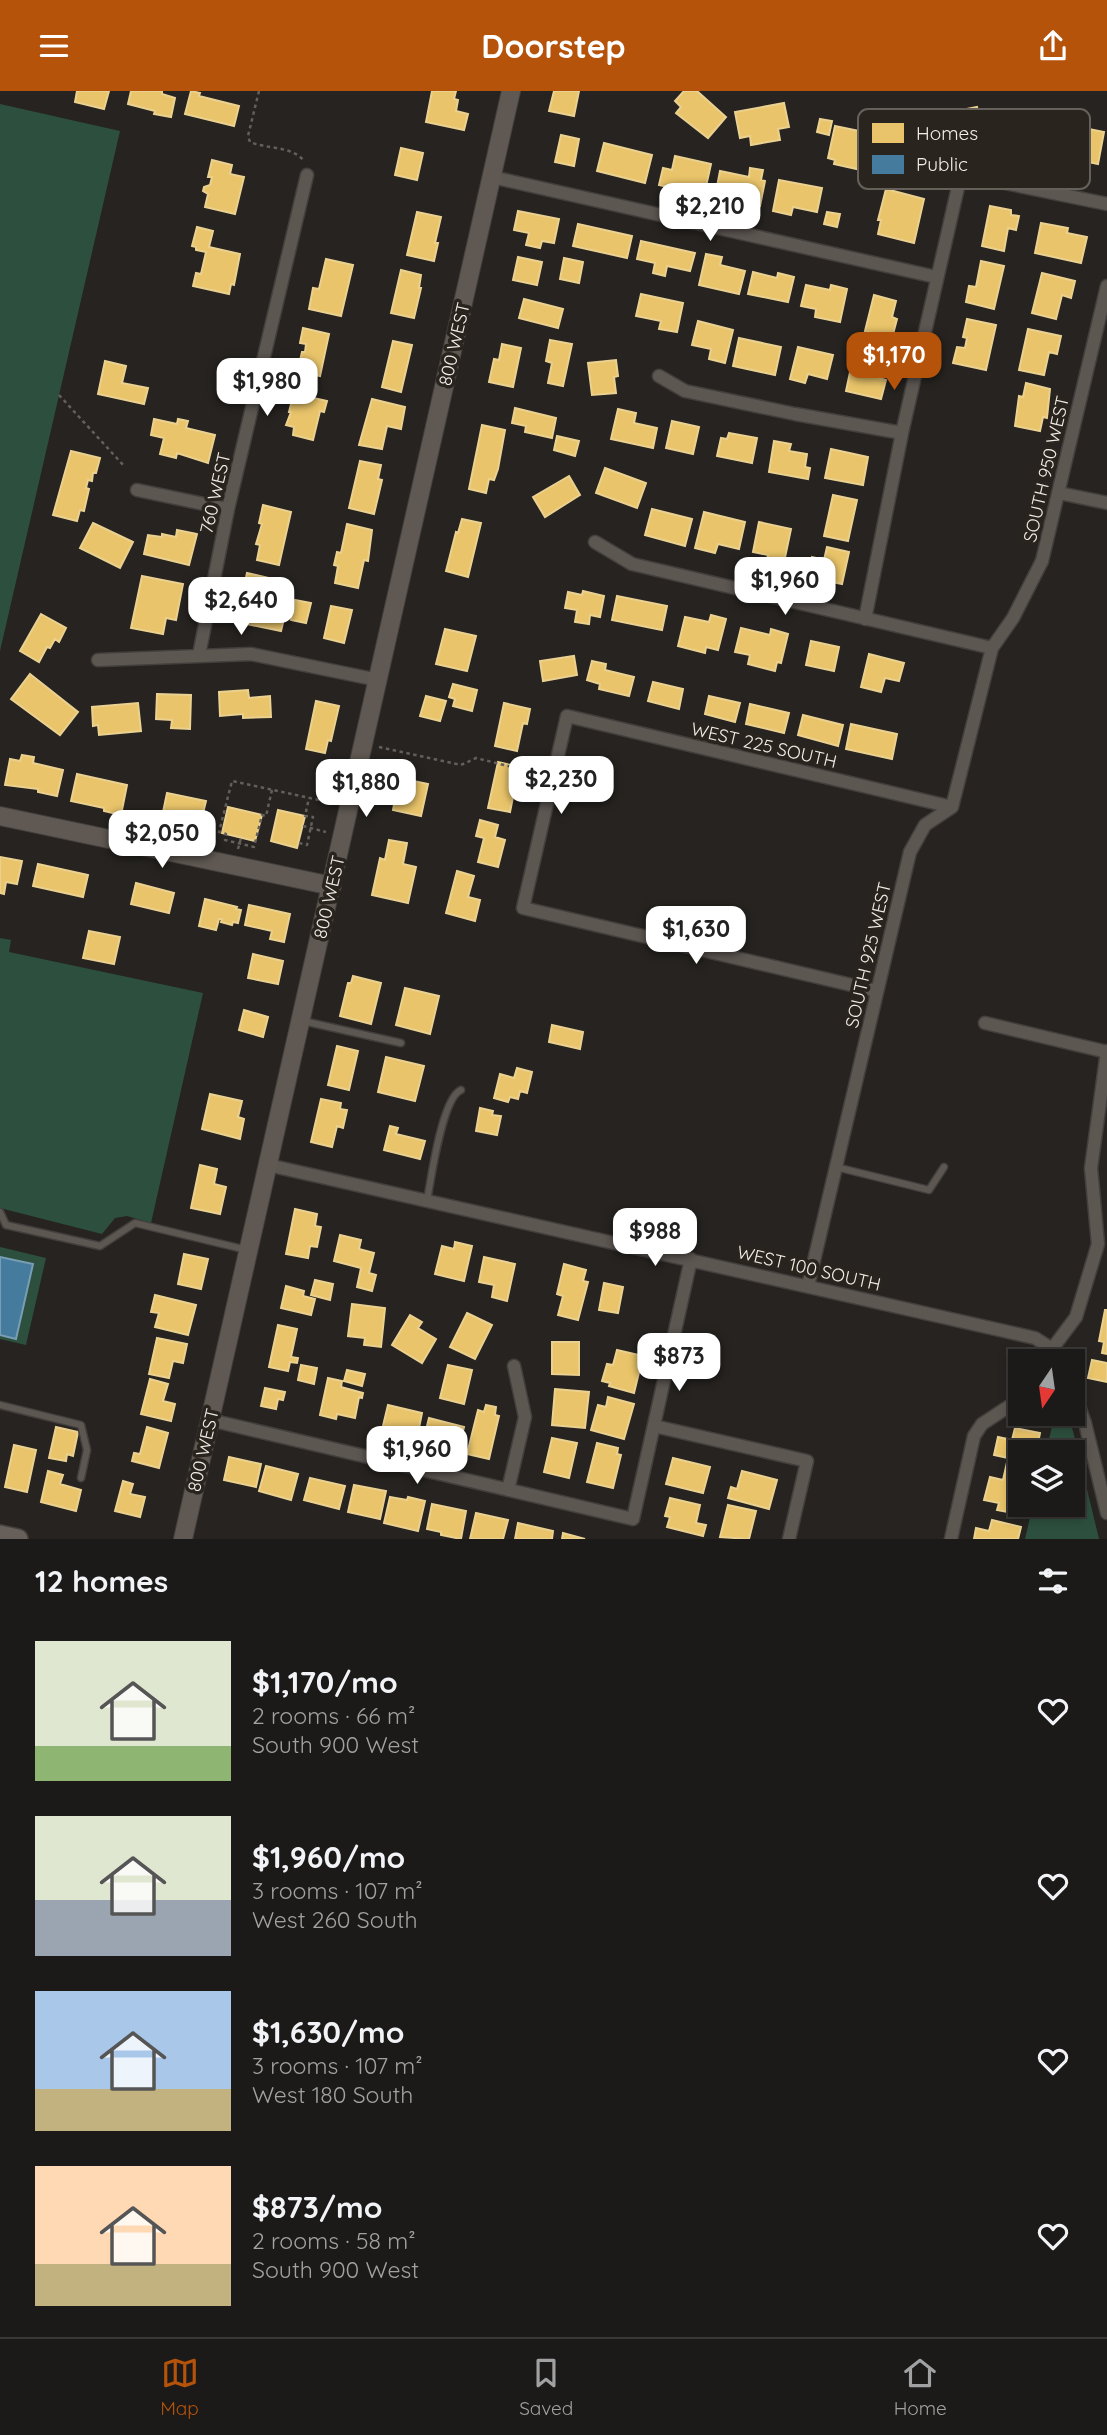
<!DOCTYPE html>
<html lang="en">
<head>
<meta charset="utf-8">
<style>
	body { margin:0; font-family:Quicksand,sans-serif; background:#252321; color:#f1f3f6; height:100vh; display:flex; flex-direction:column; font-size:26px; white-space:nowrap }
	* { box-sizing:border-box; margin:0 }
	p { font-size:23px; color:#a0a1a2 }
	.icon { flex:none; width:38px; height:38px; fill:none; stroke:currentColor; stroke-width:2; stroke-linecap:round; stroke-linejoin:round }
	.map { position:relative; height:1448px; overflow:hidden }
	.details { display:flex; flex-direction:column; background:#1c1a18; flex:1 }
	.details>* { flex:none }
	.needle { width:46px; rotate:193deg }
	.buttons { position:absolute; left:1008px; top:1258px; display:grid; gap:14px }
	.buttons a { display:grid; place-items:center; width:77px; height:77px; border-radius:0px; background:#1c1a18; box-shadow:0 4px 10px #0003,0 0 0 2px #3a3837; font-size:35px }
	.price { position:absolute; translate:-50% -60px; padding:0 16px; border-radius:14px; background:#fff; color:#222; font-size:23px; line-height:46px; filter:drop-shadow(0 2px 4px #0008) }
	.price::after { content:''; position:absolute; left:50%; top:42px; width:21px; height:16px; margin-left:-10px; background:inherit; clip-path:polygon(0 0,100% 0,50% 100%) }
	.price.on { background:#b45309; color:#fff }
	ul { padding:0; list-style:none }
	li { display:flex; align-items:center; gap:21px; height:175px; padding:0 35px }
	li span { display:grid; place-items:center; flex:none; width:196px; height:140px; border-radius:0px; color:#555 }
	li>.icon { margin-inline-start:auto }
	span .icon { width:84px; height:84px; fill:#fffc; stroke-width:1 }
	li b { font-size:30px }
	h2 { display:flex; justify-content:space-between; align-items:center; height:84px; padding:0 35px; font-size:30px }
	header { display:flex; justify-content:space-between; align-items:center; height:91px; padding:0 35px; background:#b45309; color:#fff; font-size:32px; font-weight:800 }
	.dock { display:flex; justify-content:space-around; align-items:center; height:98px; border-top:2px solid #3a3837; background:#1c1a18; font-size:19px; color:#a0a1a2 }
	.dock a { display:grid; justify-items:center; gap:4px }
	.dock .on { color:#b45309 }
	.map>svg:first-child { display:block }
</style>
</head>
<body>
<header><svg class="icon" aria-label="menu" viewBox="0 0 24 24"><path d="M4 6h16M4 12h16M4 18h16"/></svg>Doorstep<svg class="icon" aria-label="share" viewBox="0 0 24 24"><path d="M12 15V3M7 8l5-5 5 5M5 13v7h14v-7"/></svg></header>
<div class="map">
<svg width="1107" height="1448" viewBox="0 0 1107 1448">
	<rect width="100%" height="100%" fill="#262320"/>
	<path fill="#2d503e" d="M0 13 120 40 0 560Z
		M0 847 11 849 9 861 203 902 151 1132 127 1125 115 1127 102 1143 0 1117Z
		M0 1156 46 1167 26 1254 0 1248Z
		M1055 1323H1067L1073 1340 1099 1448H1025L1033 1414H1073V1362L1046 1361Z"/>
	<path fill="#e9c46a" stroke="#ebd190" stroke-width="2" d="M77 0H109L104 18 75 11Z
		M131 0H162V3L175 7 171 26 154 23 155 20 128 13Z
		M191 0 200 2 199 5 239 15 234 35 185 23Z
		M432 0H456L454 8 458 9 456 20 468 23 464 39 426 31Z
		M554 0H579L574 25 549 20Z
		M684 0H697L726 26 708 47 676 22 681 16 675 10Z
		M784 12 789 36 778 38 780 49 751 54 750 45 740 47 735 21Z
		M977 16 982 39 946 46 941 23Z
		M820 28 832 30 829 44 817 41Z
		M1064 33 1104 41 1098 73 1069 67 1070 60 1059 57Z
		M835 35 869 42 861 79 834 73 835 69 828 67Z
		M561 44 579 48 574 75 555 71Z
		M604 52 652 64 645 92 597 80Z
		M401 57 423 62 417 89 395 84Z
		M675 65 711 73 705 100 686 96 685 100 659 94 663 77 672 79Z
		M212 69 232 74 230 83 244 86 235 123 205 116 208 103 203 100 204 96 210 94 212 86H208Z
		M750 77 763 79 761 89 765 90 760 115 715 106 720 80 749 86Z
		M779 89 822 97 817 121 793 116 791 124 773 120Z
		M886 98 924 108 914 152 878 143 881 129H878Z
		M990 115 1011 119V124L1019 125 1016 139 1008 137 1004 160 982 155Z
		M518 120 559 128 554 152 542 150 540 157 526 154 529 142 514 139Z
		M417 121 441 126 435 152H438L434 170 407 164Z
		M827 121 840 123 837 136 824 133Z
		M1041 132 1068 137 1067 142 1087 146 1081 172 1035 162Z
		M578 133 632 145 627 167 573 155Z
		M197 136 213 140 209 156 240 163 234 194 231 193 229 203 193 195 196 182 201 183 206 161 196 159V156L192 155Z
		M641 150 695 162 690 180 667 175 665 185 653 182 655 172 637 168Z
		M706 163 722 166 720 174 745 180 739 203 699 194Z
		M518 166 542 171 537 194 513 189Z
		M564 167 583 171 579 192 560 188Z
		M326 168 353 174 341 225 309 218 313 197 319 198Z
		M981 170 1004 175 994 218 966 211 969 195 976 196Z
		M401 179 421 184 419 197H421L414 227 391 222Z
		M753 181 777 187 778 182 794 186 788 211 748 203Z
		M1042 182 1075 190 1071 207 1062 204 1056 228 1032 222Z
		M806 194 830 199 831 194 847 198 840 231 815 226 816 218 801 215Z
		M641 203 683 212 677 241 659 238 661 230 636 225Z
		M874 204 896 210 892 226 897 228 892 247 865 240Z
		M524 208 563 218 558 237 519 227Z
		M967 228 996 234 986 279 953 272 957 256 965 257 967 247 963 246Z
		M698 230 733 239 725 272 709 268 711 258 692 254Z
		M303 237 329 243 320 285 300 281 302 274H299L302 261H305L306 253 300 252Z
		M1028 238 1061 245 1057 263 1049 261 1044 284 1019 279Z
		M739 247 781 256 775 284 733 275Z
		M550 249 572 253 563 295 548 292 552 272 546 270Z
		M393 250 412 254 401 301 382 296Z
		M502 253 521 257 513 296 489 291 494 268 499 269Z
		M856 253 885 259 879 287 886 289 881 308 846 300Z
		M798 256 833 264 827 288 808 283 805 292 790 288Z
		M616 269 618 285 614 286 616 302 592 304 588 272Z
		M105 270 126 275 122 292 148 297 144 313 98 303Z
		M290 292 312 297 309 306 327 310 324 321 320 320 313 349 293 344 294 336 286 334 291 321H289L292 309 286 308Z
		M1026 292 1050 298 1047 327 1043 326 1040 340 1015 335 1019 305 1023 306Z
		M372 308 405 316 401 338 387 335 382 358 359 354Z
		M515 317 556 327 552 347 525 341 526 335 512 332Z
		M618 318 636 322 634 332 657 337 653 357 611 348Z
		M154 328 177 333 178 328 188 330 186 337 215 344 208 372 177 362 176 367 160 363 164 347 151 344Z
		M672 330 699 336 693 363 666 357Z
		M482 334 505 339 498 378 494 389 489 388 486 402 469 398Z
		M729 342 757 347 752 372 717 365 721 347 727 348Z
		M557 345 579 350 575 365 554 359Z
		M774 350 791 353 789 360 807 363 805 376 810 377 808 388 769 381Z
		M831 358 868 366 863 394 825 387Z
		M71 360 100 367 96 382H93L92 390 88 389 86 397 89 398 84 420 80 419 77 430 53 424Z
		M360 370 381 374 378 388 382 389 374 423 349 417Z
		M605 377 646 392 637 417 596 402Z
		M569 385 580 404 545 426 533 406Z
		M833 404 857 409 848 450 824 445Z
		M263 414 291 421 279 474 257 469 260 454 256 453 262 433 259 432Z
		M652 418 692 428 685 455 645 444Z
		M704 421 745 431 739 458 718 453 715 462 695 457Z
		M462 428 481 432 468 486 446 480 456 441 458 442Z
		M759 431 791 438 783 476 766 473 768 464 753 461Z
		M93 432 133 451 120 477 80 457Z
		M347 433 372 439 368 470 364 469 358 497 335 492 338 475 334 474 337 461 341 462Z
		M177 439 197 443 189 474 144 463 148 444 162 446V443L176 446Z
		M827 456 849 461 842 493 808 486 812 466 824 469Z
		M247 482 273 488 267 511 287 515 281 540 236 531Z
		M142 485 183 493 176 529 166 527 163 543 131 537Z
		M583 500 604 505 600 526 590 524 589 533 575 531 577 519 565 517 568 501 582 504Z
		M617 505 667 515 662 539 612 529Z
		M295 509 311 512 306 532 291 529Z
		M331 515 352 519 344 552 324 547Z
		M41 523 66 537 59 551 55 548 50 557 47 556 39 571 20 560Z
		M711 524 726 528 718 559 706 556 705 562 678 555 685 526 709 531Z
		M741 537 770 544 771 538 788 543 781 572 777 571 775 580 748 573 750 564 735 561Z
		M445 538 476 545 467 580 436 573Z
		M811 550 839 556 834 580 806 574Z
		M869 563 904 572 899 590 885 587 881 601 861 596Z
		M574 565 577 584 543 590 540 570Z
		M592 570 606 573 605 579 634 586 629 605 599 598 600 593 587 589Z
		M30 583 78 621 60 644 11 608Z
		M653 591 683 598 679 618 648 610Z
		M453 593 477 599 472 620 453 615 455 608 449 606Z
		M248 599 249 607 270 605 271 626 243 627V623L220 625 219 601Z
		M157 603 191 604 190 638 171 637 172 629 156 628Z
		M426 605 446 610 440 630 420 625Z
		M709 605 740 612 735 631 705 623Z
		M316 610 339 615 331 650 328 649 325 662 306 658Z
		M138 612 141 640 99 644 98 634 93 635 92 616Z
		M504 612 530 618 527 633 523 632 517 660 495 655Z
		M750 613 789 622 784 642 746 633Z
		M803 624 843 634 838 655 798 644Z
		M851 633 897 643 892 668 846 658Z
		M22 664 34 666 33 672 63 679 57 705 38 701V698L5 694 10 668 20 670Z
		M498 671 519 676 510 721 488 717Z
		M77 683 127 694 121 724 104 720V717L71 710Z
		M399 687 428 693 421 725 393 719Z
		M167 702 206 710 200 734 162 726Z
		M228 716 262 724 255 750 222 742Z
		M278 719 305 725 297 757 271 750Z
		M480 729 498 734 495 746 505 749 498 776 478 771 484 747 476 745Z
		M389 749 407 752 403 773 416 776 408 812 372 804 380 767 385 769Z
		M0 766 22 770 17 793 6 791 4 803 0 802Z
		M38 773 88 784 83 806 33 795Z
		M457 780 474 785 468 806 480 809 475 830 446 822Z
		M136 792 174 802 169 822 131 813Z
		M205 808 237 816 236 818 241 819 238 832 233 831 232 834 221 831 222 828H219L216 839 199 835Z
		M249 814 290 823 284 851 270 848 272 840 245 834Z
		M89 840 120 846 114 873 83 867Z
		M253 863 283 870 278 893 248 887Z
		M353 885 381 892 371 933 340 925 348 892H351Z
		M405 897 439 905 430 943 396 934Z
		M244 919 268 926 263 946 239 939Z
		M552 934 583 941 580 958 549 951Z
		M337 955 358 960 349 999 328 994Z
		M386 966 424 975 415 1010 378 1001Z
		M517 977 532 981 527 1002 520 1000 518 1008 510 1006 508 1011 494 1007 500 983 514 987Z
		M210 1003 242 1010 238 1026 244 1028 240 1048 202 1038Z
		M321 1008 341 1012 340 1018 347 1019 343 1037 337 1035 332 1056 311 1051Z
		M480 1017 493 1020 492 1024 501 1025 497 1044 476 1040Z
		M390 1035 398 1037 396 1043 425 1050 420 1068 384 1059Z
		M200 1074 217 1078 214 1093 226 1096 220 1123 191 1117Z
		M295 1118 317 1123 315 1135 321 1136 317 1156 310 1155 308 1167 286 1163Z
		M340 1144 361 1149 359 1158 374 1162 369 1182 376 1184 372 1200 357 1196 361 1177 334 1170Z
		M455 1151 472 1155 464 1190 435 1183 442 1155 454 1158Z
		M184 1163 208 1168 201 1198 178 1193Z
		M484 1166 515 1173 507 1210 492 1206 494 1194 479 1191Z
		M564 1173 586 1179 583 1190 588 1191 578 1229 558 1224 563 1205 557 1203Z
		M315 1189 333 1193 330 1209 311 1204Z
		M604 1192 623 1196 618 1222 599 1219Z
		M286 1195 304 1200 303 1205 315 1208 311 1224 281 1217Z
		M155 1204 196 1214 188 1244 155 1236 159 1222 151 1221Z
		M352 1213 385 1217 381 1256 364 1254 365 1247 348 1245Z
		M1105 1219H1107V1263L1102 1262 1104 1251 1099 1250Z
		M467 1222 492 1234 475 1268 450 1256Z
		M410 1224 422 1231 418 1237 436 1248 422 1272 392 1254Z
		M278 1234 297 1238 291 1266 298 1267 297 1272 290 1271 288 1280 269 1276Z
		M157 1247 187 1253 183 1272 173 1270 169 1287 149 1283Z
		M552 1251H579V1284L552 1283Z
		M617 1259 643 1265 634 1302 609 1295 610 1292 602 1290 607 1273 613 1274Z
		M1092 1269 1107 1272V1291L1088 1287Z
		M301 1274 317 1277 314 1293 298 1289Z
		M448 1274 472 1279 464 1313 440 1307Z
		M347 1279 365 1283 362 1295 344 1290Z
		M328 1287 342 1290 341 1296 363 1302 362 1307 359 1306 355 1327 337 1323 336 1328 320 1324Z
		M150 1288 168 1293 163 1310 175 1313 171 1330 141 1323Z
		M265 1297 285 1301 283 1309 278 1308 276 1318 261 1315Z
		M555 1298 589 1301 585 1337 552 1334Z
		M608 1306 634 1313 624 1348 591 1339 598 1314 606 1316Z
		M388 1314 422 1322 417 1347 382 1339Z
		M486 1314 496 1316 495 1324 499 1325 489 1368 467 1363 478 1319 484 1321Z
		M429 1327 464 1336 458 1360 423 1351Z
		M56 1336 78 1341 73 1365 67 1363 66 1370 49 1367Z
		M147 1336 168 1342 159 1377 132 1370 134 1362 140 1363Z
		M1015 1337 1040 1342 1036 1362H1020V1414L1030 1415 1028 1425 997 1419 999 1412 984 1409 990 1386 1003 1389 1008 1367 994 1364 998 1346 1012 1349Z
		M552 1347 577 1352 569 1387 544 1381Z
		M597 1352 618 1357 617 1363 621 1364 613 1397 587 1391Z
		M14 1354 36 1359 27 1401 5 1396Z
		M229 1366 261 1373 256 1396 224 1389Z
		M673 1367 710 1376 703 1402 666 1393Z
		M266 1375 298 1383 291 1409 259 1400Z
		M48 1380 63 1384 60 1393 81 1399 76 1420 41 1411Z
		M742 1380 777 1389 769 1418 728 1407 731 1396 737 1398Z
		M310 1387 345 1395 339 1418 304 1409Z
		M123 1390 133 1393 130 1403 145 1406 140 1426 115 1420Z
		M354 1394 386 1400 380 1428 348 1421Z
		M390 1406 407 1409 408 1406 425 1410 418 1440 384 1432Z
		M670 1407 700 1414 696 1432 706 1434 703 1445 667 1436 670 1426 665 1425Z
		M432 1413 466 1420 461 1448 441 1444V1441L427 1438Z
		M728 1414 756 1420 749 1448 720 1446Z
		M476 1422 508 1429 503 1448H470Z
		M992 1429 1021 1436 1018 1448H974L976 1437 989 1440Z
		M518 1432 553 1440 552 1448H515Z
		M563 1442 585 1448H562Z"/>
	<path fill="#457b9d" stroke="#799eb4" stroke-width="2" d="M0 1166 33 1173 16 1248 0 1244Z"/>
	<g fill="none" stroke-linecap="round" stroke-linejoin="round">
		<g stroke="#423f3d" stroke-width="9">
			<path id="lane" d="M303 930 401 952
				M836 1076 929 1099 944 1076
				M427 1110C431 1088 442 1007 461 999
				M0 1121 6 1134 100 1155 135 1132 247 1159
				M0 1314 81 1334 87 1359 81 1387"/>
		</g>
		<g stroke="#423f3d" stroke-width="15">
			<path id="street" d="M492 86 936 186
				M659 285 685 300 795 323 902 342
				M137 399 228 418
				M1059 402 1107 412
				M595 451 632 473 992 557
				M865 528 902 342 961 83 1107 113
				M199 564 228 418 307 84
				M98 569 251 563 378 589
				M877 900 523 817 567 625 952 716
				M985 932 1107 961
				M268 1074 1035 1247 1052 1258 1059 1270
				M808 1195 910 761 925 734 952 716 992 557 1013 527 1042 470 1107 195
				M1043 1270 1076 1226 1098 1153 1091 1077 1107 960
				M1073 1298 1085 1332 1107 1422
				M210 1329 633 1428 691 1168
				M654 1335 807 1370 789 1448
				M508 1399 525 1326 514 1275
				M951 1448 974 1345 982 1333 1020 1308"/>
		</g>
		<g stroke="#423f3d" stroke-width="20">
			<path id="secondary" d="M0 725 332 795
				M183 1448 511 0"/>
		</g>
		<g stroke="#423f3d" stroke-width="22">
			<path id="primary" d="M0 1444 18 1448"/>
		</g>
		<path stroke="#635f5b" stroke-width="2.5" stroke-dasharray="3.5 3.5" stroke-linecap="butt" d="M259 0 248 45 250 51C266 58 293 55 304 70
			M59 304 125 376
			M379 656 461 674 476 667 540 683
			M272 699 266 725 262 724 254 756 225 749 226 743 219 741 232 690 333 712
			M303 735 326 741
			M299 752 307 754 313 726 305 725 309 707
			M238 758 241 747"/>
		<use href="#lane" stroke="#5d5752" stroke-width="6"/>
		<use href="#street" stroke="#5d5752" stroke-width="12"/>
		<use href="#secondary" stroke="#605953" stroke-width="18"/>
		<use href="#primary" stroke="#67605a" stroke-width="19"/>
	</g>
	<g text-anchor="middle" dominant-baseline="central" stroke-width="7" stroke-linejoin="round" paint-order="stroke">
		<g font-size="18" fill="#f1eee9" stroke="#29241d">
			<text transform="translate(454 253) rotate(-77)">800 WEST</text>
			<text transform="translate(1046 378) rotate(-77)">SOUTH 950 WEST</text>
			<text transform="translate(215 402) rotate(-77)">760 WEST</text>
			<text transform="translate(764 654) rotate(13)">WEST 225 SOUTH</text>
			<text transform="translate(329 806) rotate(-77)">800 WEST</text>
			<text transform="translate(868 864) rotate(-77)">SOUTH 925 WEST</text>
			<text transform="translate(809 1177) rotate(13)">WEST 100 SOUTH</text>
			<text transform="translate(203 1359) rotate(-77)">800 WEST</text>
		</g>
	</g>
	<rect x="858" y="18" width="232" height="80" rx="10" fill="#29241d" stroke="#65615a" stroke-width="2"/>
	<rect x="872" y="32" width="32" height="20" fill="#e9c46a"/>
	<rect x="872" y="64" width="32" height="19" fill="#457b9d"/>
	<g font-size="19" fill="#f1eee9">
		<text x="916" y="49">Homes</text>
		<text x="916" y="80">Public</text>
	</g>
</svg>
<div class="buttons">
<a><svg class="needle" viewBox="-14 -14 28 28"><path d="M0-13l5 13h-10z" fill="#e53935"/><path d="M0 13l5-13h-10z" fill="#a0a1a2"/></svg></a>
<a><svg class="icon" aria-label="layers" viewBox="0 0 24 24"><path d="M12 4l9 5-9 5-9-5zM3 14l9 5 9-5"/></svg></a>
</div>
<b class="price" style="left:710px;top:152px">$2,210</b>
<b class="price on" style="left:894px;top:301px">$1,170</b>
<b class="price" style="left:267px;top:327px">$1,980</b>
<b class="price" style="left:785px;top:526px">$1,960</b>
<b class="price" style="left:241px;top:546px">$2,640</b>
<b class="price" style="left:561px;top:725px">$2,230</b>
<b class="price" style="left:366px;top:728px">$1,880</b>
<b class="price" style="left:162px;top:779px">$2,050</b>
<b class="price" style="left:696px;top:875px">$1,630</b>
<b class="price" style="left:655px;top:1177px">$988</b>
<b class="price" style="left:679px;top:1302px">$873</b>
<b class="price" style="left:417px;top:1395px">$1,960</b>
</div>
<section class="details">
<h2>12 homes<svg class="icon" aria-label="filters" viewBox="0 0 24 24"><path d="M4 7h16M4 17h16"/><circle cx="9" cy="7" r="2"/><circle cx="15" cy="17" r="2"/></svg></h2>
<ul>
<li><span style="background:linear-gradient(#dfe7d0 75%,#8fb573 0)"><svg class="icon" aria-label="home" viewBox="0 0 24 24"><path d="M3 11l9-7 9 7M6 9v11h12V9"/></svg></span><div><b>$1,170/mo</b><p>2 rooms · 66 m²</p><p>South 900 West</p></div><svg class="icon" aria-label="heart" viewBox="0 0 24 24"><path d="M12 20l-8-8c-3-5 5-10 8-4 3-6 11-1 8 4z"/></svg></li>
<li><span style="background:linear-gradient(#dfe7d0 60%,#9aa5b1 0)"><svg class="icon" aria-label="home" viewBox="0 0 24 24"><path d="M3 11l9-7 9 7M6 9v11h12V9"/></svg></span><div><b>$1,960/mo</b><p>3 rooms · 107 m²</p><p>West 260 South</p></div><svg class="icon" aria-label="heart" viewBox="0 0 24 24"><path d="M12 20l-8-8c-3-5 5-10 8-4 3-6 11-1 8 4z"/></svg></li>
<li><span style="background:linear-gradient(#a9c7e8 70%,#c2b280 0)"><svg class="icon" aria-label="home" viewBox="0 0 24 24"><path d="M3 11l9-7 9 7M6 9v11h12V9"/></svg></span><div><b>$1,630/mo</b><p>3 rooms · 107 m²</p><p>West 180 South</p></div><svg class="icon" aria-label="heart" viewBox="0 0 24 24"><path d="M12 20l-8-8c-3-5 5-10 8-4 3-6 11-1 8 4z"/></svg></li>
<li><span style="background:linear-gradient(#ffd9b3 70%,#c2b280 0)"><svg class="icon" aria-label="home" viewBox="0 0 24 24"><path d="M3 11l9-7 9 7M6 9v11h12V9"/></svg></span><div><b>$873/mo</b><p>2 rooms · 58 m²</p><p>South 900 West</p></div><svg class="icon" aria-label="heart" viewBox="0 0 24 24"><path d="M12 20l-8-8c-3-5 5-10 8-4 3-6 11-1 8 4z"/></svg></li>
</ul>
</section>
<nav class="dock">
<a class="on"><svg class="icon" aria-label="map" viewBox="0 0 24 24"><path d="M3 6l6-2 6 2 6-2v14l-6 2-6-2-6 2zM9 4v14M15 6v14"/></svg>Map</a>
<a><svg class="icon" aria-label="saved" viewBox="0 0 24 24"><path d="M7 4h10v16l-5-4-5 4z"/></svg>Saved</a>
<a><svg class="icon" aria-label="home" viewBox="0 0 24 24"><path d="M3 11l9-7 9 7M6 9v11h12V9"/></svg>Home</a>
</nav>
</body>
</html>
